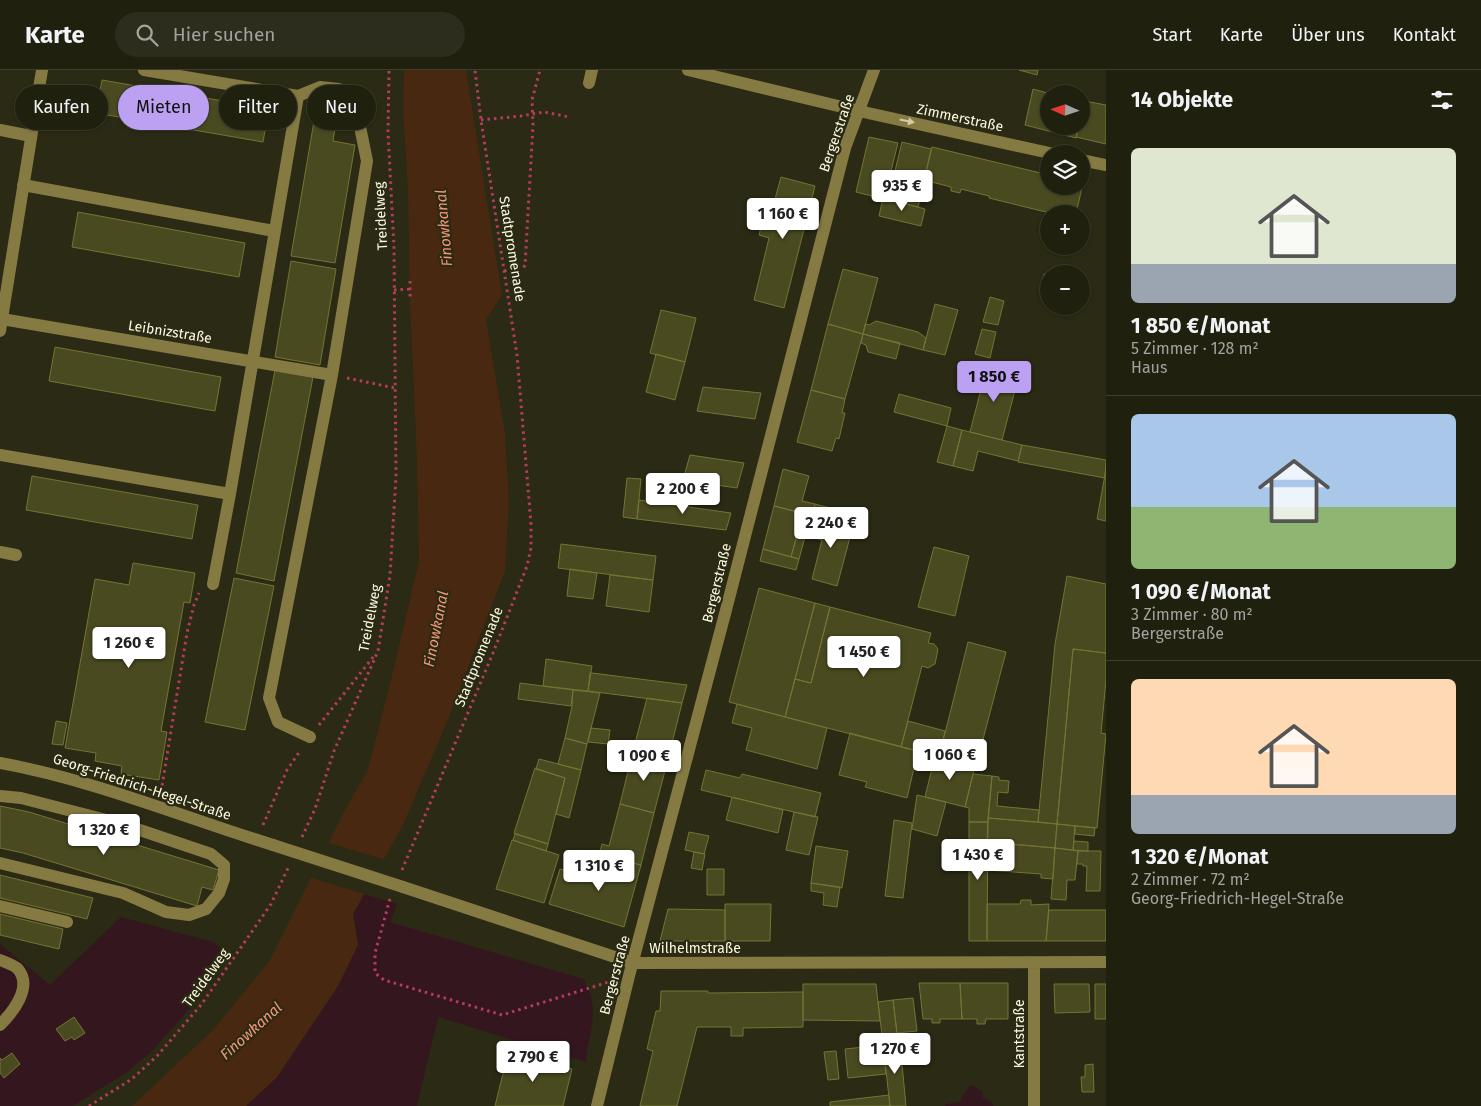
<!DOCTYPE html>
<html lang="de">
<head>
<meta charset="utf-8">
<style>
	body { margin:0; font-family:"Fira Sans",sans-serif; background:#2d2d1d; color:#f1f3f6; height:100vh; display:flex; flex-direction:column; font-size:19px; white-space:nowrap }
	* { box-sizing:border-box; margin:0 }
	p { font-size:16px; color:#a2a39e }
	.icon { flex:none; width:28px; height:28px; fill:none; stroke:currentColor; stroke-width:2; stroke-linecap:round; stroke-linejoin:round }
	.map { position:relative; flex:1; overflow:hidden }
	.details { display:flex; flex-direction:column; background:#20200f; width:375px }
	.details>* { flex:none }
	.top-card { position:absolute; left:15px; top:15px; width:475px; height:45px; display:flex; gap:10px }
	.needle { width:32px; rotate:273deg }
	.tools { position:absolute; left:1040px; top:15px; display:grid; gap:10px }
	.tools a { display:grid; place-items:center; width:50px; height:50px; border-radius:50%; background:#20200f; box-shadow:0 1px 4px #0004,0 0 0 1px #3d3e2f; font-size:25px }
	.price { position:absolute; translate:-50% -42px; padding:0 11px; border-radius:5px; background:#fff; color:#222; font-size:16px; line-height:32px; filter:drop-shadow(0 1px 2px #0008) }
	.price::after { content:''; position:absolute; left:50%; top:30px; width:15px; height:11px; margin-left:-8px; background:inherit; clip-path:polygon(0 0,100% 0,50% 100%) }
	.price.selected { background:#bca0f2; color:#111 }
	ul { padding:0; list-style:none }
	li { display:grid; align-content:center; gap:10px; height:265px; padding:0 25px }
	li+li { border-top:1px solid #3d3e2f }
	li span { display:grid; place-items:center; height:155px; border-radius:8px; color:#555 }
	li>.icon { margin-inline-start:auto }
	span .icon { width:90px; height:90px; fill:#fffc; stroke-width:1 }
	li b { font-size:21px }
	h2 { display:flex; justify-content:space-between; align-items:center; height:60px; padding:0 25px; font-size:21px }
	.tag { padding:0 18px; border-radius:22px; background:#20200f; box-shadow:0 1px 4px #0004,0 0 0 1px #3d3e2f; font-size:18px; line-height:45px }
	.tag.selected { background:#bca0f2; color:#111 }
	header { display:flex; align-items:center; gap:30px; box-sizing:border-box; height:70px; padding:0 25px; background:#20200f; border-bottom:1px solid #3d3e2f }
	header strong { font-size:24px }
	nav { display:flex; gap:28px; margin-inline-start:auto; font-size:18px }
	.search { width:350px; height:45px; background:#2d2d1d; display:flex; align-items:center; gap:12px; box-sizing:border-box; padding:0 18px; border-radius:28px; color:#a2a39e; font-size:19px }
	main { display:flex; flex:1; min-height:0 }
	.map>svg:first-child { display:block }
</style>
</head>
<body>
<header>
<strong>Karte</strong>
<div class="search"><svg class="icon" aria-label="search" viewBox="0 0 24 24"><circle cx="10" cy="10" r="6"/><path d="M15 15l6 6"/></svg>Hier suchen</div>
<nav><a>Start</a><a>Karte</a><a>Über uns</a><a>Kontakt</a></nav>
</header>
<main>
<div class="map">
<svg width="1106" height="1036" viewBox="0 0 1106 1036">
	<rect width="100%" height="100%" fill="#2b2a14"/>
	<path fill="#34171e" d="M364 824 397 834 390 852 584 909C586 915 590 922 591 928 597 947 587 972 586 992L438 947 417 1036H246L277 1007 358 875 353 844Z
		M121 847 213 872 230 885 196 932 151 982 126 1003 73 1036H0V874L50 915Z
		M971 1015 982 1021 983 1028 993 1033V1036H945L946 1034 960 1032 963 1025Z"/>
	<path fill="#482810" d="M404 0H466L502 225 486 250 505 364 509 432 505 501 447 652 403 755 353 844 358 875 338 916 277 1007 246 1036H132L214 959 270 890 344 742 368 699 389 618 419 491 417 389 410 234 408 122 403 38Z"/>
	<path fill="#2b2a14" d="M326 772 386 790 367 825 309 807Z"/>
	<path fill="#4a4a21" stroke="#747435" d="M1019 0H1038L1037 5Z
		M102 10 269 39 263 72 96 43Z
		M1033 19 1051 24H1049V56H1079L1076 68 1025 55Z
		M319 22 340 26 333 71 355 75 335 193 291 186Z
		M1085 31 1106 35V74L1076 67 1079 56H1081V46Z
		M869 67 898 73 884 129 856 122Z
		M902 72 931 79 923 117 893 109Z
		M932 77 1049 105V116H1081V113H1083L1076 144H1054L989 128V126L961 119 960 123 951 121V117L924 110Z
		M781 107 815 116 784 238 754 230 769 168 759 165 763 149 769 151Z
		M898 111 923 117 918 137 889 130 891 124 895 125Z
		M883 128 925 139 921 156 879 146Z
		M78 142 245 173 239 207 72 177Z
		M291 191 336 199 320 295 275 287Z
		M843 199 878 208 863 264 828 254Z
		M1044 204 1049 205V221L1040 219Z
		M990 227 1004 231 998 255 983 252Z
		M935 234 958 240 945 285 923 280Z
		M661 240 696 248 685 292 650 283Z
		M876 251 918 262 926 268 923 280 863 264 865 254 869 255Z
		M828 254 863 264 845 329 811 320Z
		M982 259 996 262 990 288 975 284Z
		M863 264 900 273 896 289 868 282 866 275 861 273Z
		M55 277 221 307 215 341 49 311Z
		M656 284 685 292 675 330 646 322Z
		M987 296 1019 305 1002 370 970 362Z
		M275 300 313 307 274 511 236 503Z
		M703 317 761 323 755 349 697 341Z
		M811 320 845 329 842 343H845L839 369 836 368 832 381 797 372Z
		M899 324 951 338 947 356 894 342Z
		M947 356 962 360 953 396 937 392Z
		M962 360 1022 375 1018 391 978 381 973 401 953 396Z
		M1022 375 1106 390 1105 408 1018 392Z
		M690 385 744 393 737 418 683 410Z
		M783 399 809 406 802 431 815 434 812 446 774 436Z
		M1106 399V451L1097 449Z
		M32 406 198 435 192 469 26 440Z
		M627 408 641 409 637 449 623 447Z
		M639 430 731 443 726 460 637 449Z
		M815 434 856 445 853 456 812 446Z
		M774 436 803 443 791 487 763 479Z
		M816 447 853 456 837 516 812 509 822 470 811 467Z
		M797 465 805 467 799 489 791 487Z
		M561 474 656 486 653 510 558 498Z
		M934 477 969 486 955 546 918 537Z
		M763 479 799 489 796 500 760 491Z
		M133 493 195 503 190 533 184 532 161 661 167 662 159 710 121 704 122 696 95 691 96 683 65 678 95 509 129 515Z
		M570 499 597 503 593 529 567 526Z
		M610 505 653 510 649 542 606 536Z
		M1067 506 1106 514V583L1073 579 1057 754 1038 752 1055 574Z
		M234 508 274 516 245 660 205 652Z
		M759 518 815 533 785 647 729 632Z
		M815 533 830 537 811 613 795 609Z
		M830 537 931 563 928 573 934 574 938 579 935 594 928 598 922 596 901 677 785 647 795 609 811 613Z
		M968 572 1006 582 976 696 939 687Z
		M1073 579 1106 583V610L1101 663 1106 664 1097 758 1057 754Z
		M546 589 592 596 588 621 543 616Z
		M590 603H592L687 615 682 633 588 621Z
		M520 613 573 620 571 636 518 629Z
		M573 620 600 623 587 674 565 668 572 636Z
		M647 628 682 633 668 689 633 681Z
		M737 634 827 658 817 699 746 680 752 658 732 653Z
		M56 651 67 653 63 675 52 674Z
		M908 651 945 661 939 687 901 677Z
		M591 658 610 660 608 674 588 672Z
		M850 663 918 681 907 728 865 717 867 712 839 705Z
		M565 668 587 674 581 700 558 694Z
		M633 681 668 689 654 743 620 734Z
		M935 686 975 696 965 737 925 727Z
		M539 689 581 700 569 748 556 744 565 708 536 699Z
		M535 698 565 708 548 774 514 763Z
		M706 700 740 708 742 704 821 723 815 747 701 720Z
		M973 704 992 706 988 752H969V738L965 737Z
		M992 706 999 707V710L1009 711 1008 723 998 722 997 736 1039 740 1038 752 988 748Z
		M917 725 946 732 937 766 912 759Z
		M732 727 783 740 778 763 726 750Z
		M620 734 654 743 641 795 599 785 602 774 609 776Z
		M0 736 29 742 219 800 213 820 202 817 197 836 23 783 0 778Z
		M794 742 818 747 809 785 786 780Z
		M988 748 1057 754 1055 778 987 772Z
		M894 750 912 753 903 828 885 826Z
		M969 752H988L987 871H969Z
		M1057 754 1075 756 1073 780 1055 778Z
		M1075 756 1095 758 1094 766 1075 764Z
		M689 762 709 766 704 784 685 780Z
		M515 764 548 774 546 781 513 770Z
		M512 770 559 785 544 833 496 819Z
		M1074 771 1088 772V781L1073 780Z
		M987 772 1055 778 1053 809 1041 808V804L987 800Z
		M816 776 848 781 842 818 811 813Z
		M1055 778 1078 781 1075 810H1067L1066 830 1051 829Z
		M1078 781H1101L1100 821H1086L1087 796H1083V794H1077Z
		M694 782 705 784 702 800 691 798Z
		M605 786 641 795 624 857 549 834 560 799 591 808 590 811 598 813Z
		M707 799H724V825H707Z
		M0 805 93 828 87 849 0 828Z
		M811 813 840 817 837 837 823 835 824 823 811 821Z
		M1021 830H1031V835L1049 834 1046 871H987V834H1020Z
		M725 834H771L770 871H725Z
		M668 839 725 840V871H660Z
		M1049 840H1106V871H1046Z
		M0 844 63 859 59 879 0 865Z
		M919 913H960L962 949H940V953H932V949H923Z
		M960 913H1008V949H986L985 954H977V949H962Z
		M803 914H876L880 951 803 950Z
		M1054 914H1089L1090 942 1055 943Z
		M1095 914H1106V949H1095Z
		M661 921H708V923L803 922V957L743 958V966H731V957H697L677 1036H640L653 981 647 979 656 941H660Z
		M913 928 917 961 897 963 893 930Z
		M893 930 897 963 882 965 878 932Z
		M74 947 85 963 74 970 72 967 65 971 56 959Z
		M900 973 906 1036H890L883 975Z
		M883 975 886 1004 848 1008 845 979Z
		M836 981 839 1009 828 1010 824 982Z
		M12 983 20 994 4 1008 0 1003V988L2 990Z
		M508 983 572 999 563 1036H495Z
		M1093 994 1094 1022H1082L1081 1007H1085V995Z
		M889 1025 890 1036H830V1032Z"/>
	<g fill="none" stroke-linecap="round" stroke-linejoin="round">
		<path stroke="#b53c5c" stroke-width="3" stroke-dasharray="2.5 4" stroke-linecap="butt" d="M481 50 521 46 544 42 569 47
			M504 201 525 196 533 55 532 30 540 0
			M410 211V229
			M394 220 410 219
			M347 308 395 318
			M319 655 374 586
			M161 722 187 563 194 535 199 523
			M263 755 287 700 300 681
			M302 767 315 739 334 681 378 581 390 505 396 407 394 177 388 62 389 0
			M402 800 493 583 527 496 531 478V454L517 285 481 50 475 0
			M390 829 375 883V903L384 910 502 945 612 911
			M89 1036 132 1009 157 986 201 935 271 834 289 796"/>
		<path stroke="#867a43" stroke-width="12" d="M144 0 298 26
			M688 0 859 41 1054 84
			M589 13 592 0
			M298 26 320 17 339 19 357 42 367 91 332 305 269 628 278 652 310 667
			M0 60 31 66
			M1081 90 1106 95
			M23 115 274 161
			M2 249 332 305
			M0 261 42 0
			M0 385 230 424
			M0 482 16 485
			M213 514 230 424 298 26
			M0 693C94 710 183 747 273 775
			M0 726 21 728 122 754 211 784 224 795V809L219 823 206 839 189 845 166 842 123 823 0 793
			M403 817 633 893 1106 892
			M0 836 67 852
			M0 890C5 892 14 895 18 899 33 917 13 942 0 955
			M1034 893V1036
			M597 1036 629 906 726 540 845 78 874 0"/>
		<path stroke="#867a43" stroke-width="12" d="M273 775 403 817"/>
	</g>
	<defs><path id="oneway-solid" d="M-6-.8H1V-3.2L6.5 0L1 3.2V.8H-6Z" transform="scale(1.25)"/></defs>
	<use fill="#d3cda9" href="#oneway-solid" transform="translate(907 51) rotate(12)"/>
	<g text-anchor="middle" dominant-baseline="central" stroke-width="4.5" stroke-linejoin="round" paint-order="stroke">
		<g font-size="14" fill="#fdfae0" stroke="#2b2a14">
			<text transform="translate(960 48) rotate(12)">Zimmerstraße</text>
			<text transform="translate(837 63) rotate(-71)">Bergerstraße</text>
			<text transform="translate(381 146) rotate(-93)">Treidelweg</text>
			<text transform="translate(512 179) rotate(81)">Stadtpromenade</text>
			<text transform="translate(170 262) rotate(9)">Leibnizstraße</text>
			<text transform="translate(717 513) rotate(-76)">Bergerstraße</text>
			<text transform="translate(370 548) rotate(-79)">Treidelweg</text>
			<text transform="translate(479 587) rotate(-68)">Stadtpromenade</text>
			<text transform="translate(142 717) rotate(18)">Georg-Friedrich-Hegel-Straße</text>
			<text x="695" y="878">Wilhelmstraße</text>
			<text transform="translate(615 905) rotate(-75)">Bergerstraße</text>
			<text transform="translate(206 908) rotate(-54)">Treidelweg</text>
			<text transform="translate(1019 964) rotate(-90)">Kantstraße</text>
		</g>
		<g font-size="15" font-style="italic" fill="#f49677" stroke="#2b2a14">
			<text transform="translate(444 158) rotate(-95)">Finowkanal</text>
			<text transform="translate(436 559) rotate(-79)">Finowkanal</text>
			<text transform="translate(251 961) rotate(-42)">Finowkanal</text>
		</g>
	</g>
</svg>
<div class="tools">
<a><svg class="needle" viewBox="-14 -14 28 28"><path d="M0-13l5 13h-10z" fill="#e53935"/><path d="M0 13l5-13h-10z" fill="#a2a39e"/></svg></a>
<a><svg class="icon" aria-label="layers" viewBox="0 0 24 24"><path d="M12 4l9 5-9 5-9-5zM3 14l9 5 9-5"/></svg></a>
<a>+</a>
<a>−</a>
</div>
<b class="price" style="left:902px;top:142px">935 €</b>
<b class="price" style="left:783px;top:170px">1 160 €</b>
<b class="price selected" style="left:994px;top:333px">1 850 €</b>
<b class="price" style="left:683px;top:445px">2 200 €</b>
<b class="price" style="left:831px;top:479px">2 240 €</b>
<b class="price" style="left:129px;top:599px">1 260 €</b>
<b class="price" style="left:864px;top:608px">1 450 €</b>
<b class="price" style="left:950px;top:711px">1 060 €</b>
<b class="price" style="left:644px;top:712px">1 090 €</b>
<b class="price" style="left:104px;top:786px">1 320 €</b>
<b class="price" style="left:978px;top:811px">1 430 €</b>
<b class="price" style="left:599px;top:822px">1 310 €</b>
<b class="price" style="left:895px;top:1005px">1 270 €</b>
<b class="price" style="left:533px;top:1013px">2 790 €</b>
<div class="top-card">
<a class="tag">Kaufen</a>
<a class="tag selected">Mieten</a>
<a class="tag">Filter</a>
<a class="tag">Neu</a>
</div>
</div>
<section class="details">
<h2>14 Objekte<svg class="icon" aria-label="filters" viewBox="0 0 24 24"><path d="M4 7h16M4 17h16"/><circle cx="9" cy="7" r="2"/><circle cx="15" cy="17" r="2"/></svg></h2>
<ul>
<li><span style="background:linear-gradient(#dfe7d0 75%,#9aa5b1 0)"><svg class="icon" aria-label="home" viewBox="0 0 24 24"><path d="M3 11l9-7 9 7M6 9v11h12V9"/></svg></span><div><b>1 850 €/Monat</b><p>5 Zimmer · 128 m²</p><p>Haus</p></div></li>
<li><span style="background:linear-gradient(#a9c7e8 60%,#8fb573 0)"><svg class="icon" aria-label="home" viewBox="0 0 24 24"><path d="M3 11l9-7 9 7M6 9v11h12V9"/></svg></span><div><b>1 090 €/Monat</b><p>3 Zimmer · 80 m²</p><p>Bergerstraße</p></div></li>
<li><span style="background:linear-gradient(#ffd9b3 75%,#9aa5b1 0)"><svg class="icon" aria-label="home" viewBox="0 0 24 24"><path d="M3 11l9-7 9 7M6 9v11h12V9"/></svg></span><div><b>1 320 €/Monat</b><p>2 Zimmer · 72 m²</p><p>Georg-Friedrich-Hegel-Straße</p></div></li>
</ul>
</section>
</main>
</body>
</html>
